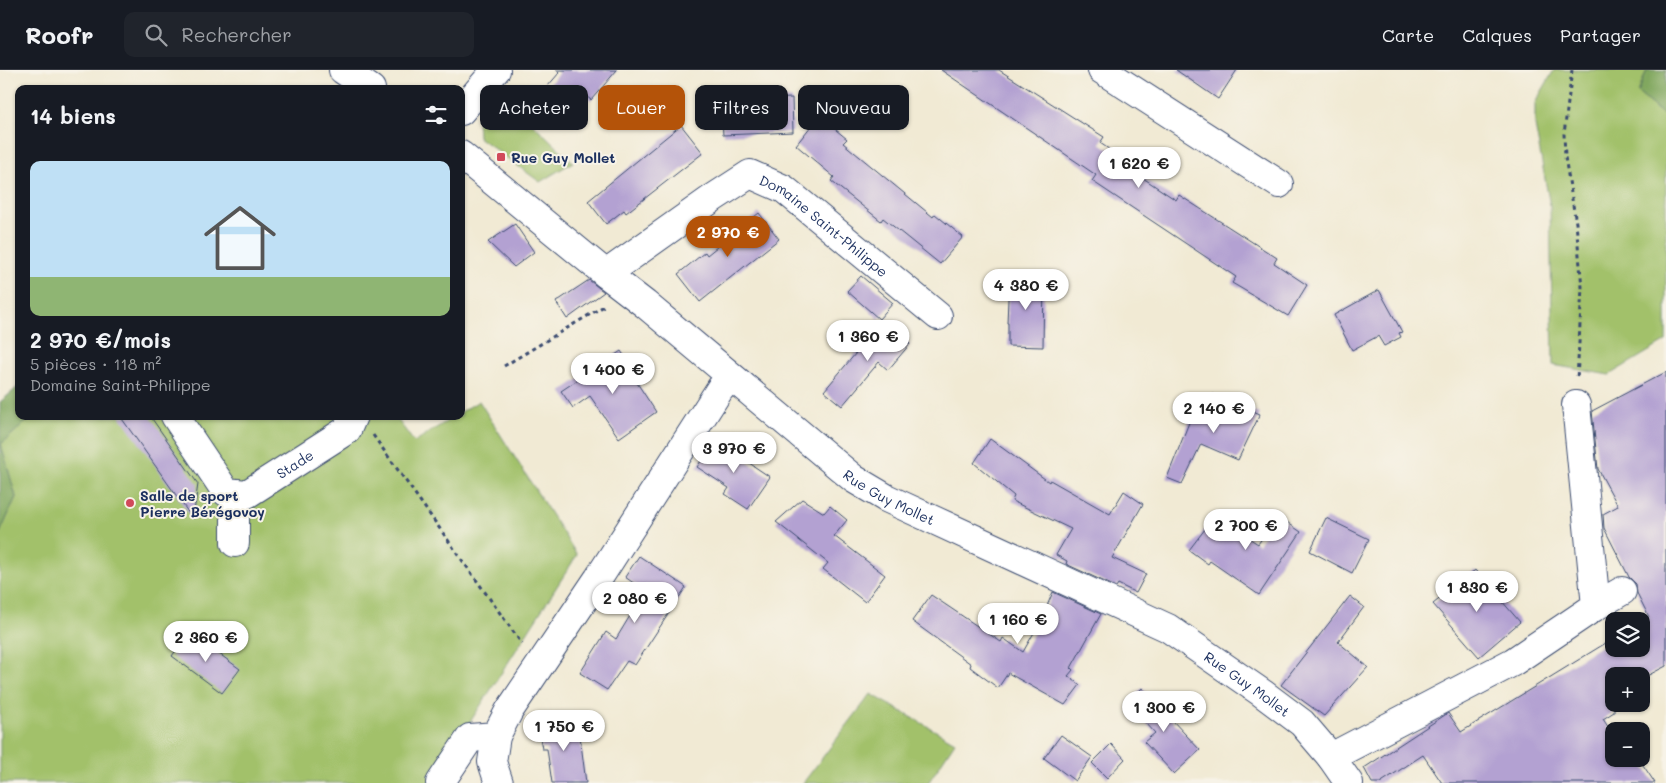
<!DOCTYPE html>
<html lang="fr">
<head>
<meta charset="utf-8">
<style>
	body { margin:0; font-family:Mali,sans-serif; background:#20242c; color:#f1f3f6; height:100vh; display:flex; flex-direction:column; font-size:19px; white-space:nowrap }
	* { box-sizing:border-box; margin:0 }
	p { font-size:16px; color:#9ea1a6 }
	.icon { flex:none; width:28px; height:28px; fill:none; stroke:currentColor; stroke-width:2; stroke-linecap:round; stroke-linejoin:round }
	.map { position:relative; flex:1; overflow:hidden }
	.details { position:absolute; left:15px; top:15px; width:450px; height:335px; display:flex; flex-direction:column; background:#171b24; border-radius:10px; box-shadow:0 1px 4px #0004 }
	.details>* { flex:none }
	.top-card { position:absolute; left:480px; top:15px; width:475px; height:45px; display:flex; gap:10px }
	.fabs { position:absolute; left:1605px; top:542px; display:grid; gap:10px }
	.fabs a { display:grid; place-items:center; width:45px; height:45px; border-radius:10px; background:#171b24; box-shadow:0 1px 4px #0004; font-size:25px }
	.price { position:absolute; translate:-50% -42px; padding:0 11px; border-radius:18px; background:#fff; color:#222; font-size:16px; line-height:32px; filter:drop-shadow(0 1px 2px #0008) }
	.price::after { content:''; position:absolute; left:50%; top:30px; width:15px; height:11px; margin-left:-8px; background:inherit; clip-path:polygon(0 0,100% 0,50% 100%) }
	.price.selected { background:#b45309; color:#fff }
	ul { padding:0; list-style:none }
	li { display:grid; align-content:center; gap:10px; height:265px; padding:0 15px }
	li+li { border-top:1px solid #363941 }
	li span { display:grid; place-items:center; height:155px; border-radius:10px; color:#555 }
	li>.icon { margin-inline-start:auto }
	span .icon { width:90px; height:90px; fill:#fffc; stroke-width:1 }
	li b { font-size:21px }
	h2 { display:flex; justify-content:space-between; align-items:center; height:60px; padding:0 15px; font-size:21px }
	.tag { padding:0 18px; border-radius:10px; background:#171b24; box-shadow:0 1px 4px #0004; font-size:18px; line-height:45px }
	.tag.selected { background:#b45309; color:#fff }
	header { display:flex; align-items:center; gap:30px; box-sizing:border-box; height:70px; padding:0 25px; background:#171b24; border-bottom:1px solid #363941 }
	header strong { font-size:24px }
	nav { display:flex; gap:28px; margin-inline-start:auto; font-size:18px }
	.search { width:350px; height:45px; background:#20242c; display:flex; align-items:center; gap:12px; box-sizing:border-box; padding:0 18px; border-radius:10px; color:#9ea1a6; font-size:19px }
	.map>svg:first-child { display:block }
</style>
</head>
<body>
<header>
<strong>Roofr</strong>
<div class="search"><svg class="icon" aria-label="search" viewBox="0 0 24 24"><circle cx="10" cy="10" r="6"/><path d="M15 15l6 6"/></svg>Rechercher</div>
<nav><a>Carte</a><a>Calques</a><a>Partager</a></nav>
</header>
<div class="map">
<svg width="1666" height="713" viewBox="0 0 1666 713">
	<rect width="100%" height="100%" fill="#f7f3e8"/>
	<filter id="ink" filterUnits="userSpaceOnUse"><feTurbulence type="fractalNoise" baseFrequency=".02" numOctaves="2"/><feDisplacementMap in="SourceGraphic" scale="10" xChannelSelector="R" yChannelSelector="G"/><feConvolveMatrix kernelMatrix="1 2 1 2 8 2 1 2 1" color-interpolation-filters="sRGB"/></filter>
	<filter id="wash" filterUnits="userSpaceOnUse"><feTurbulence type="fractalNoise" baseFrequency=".0096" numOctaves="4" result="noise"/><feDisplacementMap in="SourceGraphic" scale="20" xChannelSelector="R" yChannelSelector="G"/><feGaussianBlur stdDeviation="1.12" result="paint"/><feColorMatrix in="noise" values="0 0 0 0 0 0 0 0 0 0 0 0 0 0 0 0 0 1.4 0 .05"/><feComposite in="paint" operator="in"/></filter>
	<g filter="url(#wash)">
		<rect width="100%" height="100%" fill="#f1ead4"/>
		<path fill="#a2c16a" stroke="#5e7864" d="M1554 0H1647L1638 23 1666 47V271L1609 305 1553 295 1550 136 1535 55V33Z
			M511 33 573 92 540 112 478 67 477 48Z
			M479 331 577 485 431 713H0V463L16 427 1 374 33 346H395L414 372 455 346H461V342Z
			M871 624 955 672 928 713H803Z"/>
		<path fill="#81a75e" stroke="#4e6b5e" d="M1647 0H1666V47L1638 23Z
			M19 316V346H33L1 374 16 427 0 463V332Z"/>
		<g id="blocks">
			<path fill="#b3a1d2" d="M556 0H617L591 30 581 22 558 49 535 31 559 3Z
				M941 0H999L1104 67 1100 73 1125 90 1122 94 1176 130 1179 125 1277 188 1274 193 1307 215 1288 246 1232 213 1236 207 1092 111 1096 105Z
				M1176 0H1237L1218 29Z
				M792 28 793 62 723 65 721 31Z
				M819 46 847 69 843 73 933 147 935 144 963 167 940 194 883 148 881 151 831 111 834 107 796 75Z
				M681 55 703 83 626 143 624 140 606 154 588 131Z
				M759 143 779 169 700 232 678 204 705 182 707 185Z
				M515 154 534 182 514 197 488 172Z
				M861 206 893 233 879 249 847 221Z
				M1009 206 1044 207 1043 277 1008 276V253H1007Z
				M589 210 604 222 567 249 556 232Z
				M1379 220 1402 262 1399 263 1401 267 1384 276 1378 266 1352 280 1334 245Z
				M883 251 910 274 888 300 879 292 842 336 824 321Z
				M621 281 631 296 614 308 628 299 656 342 619 368 590 326 573 338 561 321Z
				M1666 302V596L1641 609V606H1614V642L1603 649 1614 666V689H1639L1655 713H1442L1423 685 1380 713H1372L1364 698 1448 643 1461 662 1614 568V579H1641V551L1649 547 1637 523 1636 514 1629 507 1604 458 1603 444 1618 436 1598 399 1592 341Z
				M1213 324 1260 344 1238 390 1201 374 1182 414 1167 408 1192 345 1202 349Z
				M120 346H150L198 414 193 449Z
				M990 369 1049 412 1050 410 1110 444 1124 421 1143 434 1112 488 1146 504 1136 523 1118 514 1116 517 1066 494 1067 491 1056 485 1071 459 1012 431 1014 426 974 393Z
				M715 370 770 407 748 439 725 424 729 418 697 397Z
				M802 429 824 443 830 436 847 450 834 466 885 505 865 532 823 499 828 493 776 452Z
				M1215 446 1258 474 1278 446 1301 462 1259 525 1210 491 1208 494 1189 480Z
				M1326 448 1369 469 1352 503 1310 481Z
				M639 486 686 517 635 595 627 591 607 620 580 603 606 562 616 569 645 521 625 507Z
				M1475 500 1520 552 1479 587 1433 534Z
				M1053 522 1101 544 1071 598 1073 600 1068 606 1080 615 1065 635 1008 603 998 618 970 597 971 594 912 551 931 525 1001 572 1003 568 1023 582 1040 552Z
				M1350 526 1364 537 1338 572 1368 597 1324 646 1281 615Z
				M189 562 240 599 222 623 172 586Z
				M1142 618 1200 680 1174 704 1144 672 1155 663 1128 633Z
				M578 650 586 713H552L547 679H542L538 656Z
				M1061 665 1092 687 1075 711 1044 688Z
				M1111 674 1125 689 1107 708 1092 693Z"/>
		</g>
	</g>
	<g filter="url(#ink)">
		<use href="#blocks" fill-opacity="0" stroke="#3b4b70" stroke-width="1"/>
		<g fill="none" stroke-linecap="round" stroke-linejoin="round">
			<g stroke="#3b4b70" stroke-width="30">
				<g id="minor">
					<path d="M343 0 371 19"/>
					<path d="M1102 0 1279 114"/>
					<path d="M461 41 496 0"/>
					<path id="s1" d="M461 85 606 204 645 234 854 409 886 428 1168 558 1262 623 1302 653 1331 687 1349 713"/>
					<path id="s2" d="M606 204 713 128 750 104 784 119 938 246"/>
					<path id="s3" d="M175 346 226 422 247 424 347 360 353 346"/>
					<path d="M235 473V423"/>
					<path d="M1596 536 1622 521"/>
					<path d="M1331 687 1513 592 1596 536 1576 335"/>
					<path d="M440 713 470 668 496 666"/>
					<path d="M499 713 492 692 496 666 509 641 598 509 720 319 731 307"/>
				</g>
			</g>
			<path stroke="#3b4b70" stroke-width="3" stroke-dasharray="4 4" stroke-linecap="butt" d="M1572 0 1564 64 1565 87 1576 153 1582 217 1577 310
				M504 296 604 236
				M373 365 522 574"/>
			<use href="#minor" stroke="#fff" stroke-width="28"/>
		</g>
	</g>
	<g fill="#d1495b" stroke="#f7f3e8" stroke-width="2">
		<rect x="496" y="82" width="10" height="10" rx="2.5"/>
		<circle cx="130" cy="433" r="5"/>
	</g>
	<g text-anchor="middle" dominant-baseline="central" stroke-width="4" stroke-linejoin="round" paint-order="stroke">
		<g font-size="14" font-weight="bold" fill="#1b2f5e" stroke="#f7f3e8" text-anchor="start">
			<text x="511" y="87">Rue Guy Mollet</text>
			<text x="140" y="425">Salle de sport<tspan x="140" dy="16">Pierre Bérégovoy</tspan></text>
		</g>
		<g font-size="14" fill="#1b2f5e" stroke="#f7f3e8">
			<text stroke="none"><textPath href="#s2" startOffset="266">Domaine Saint-Philippe</textPath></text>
			<text stroke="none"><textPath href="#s3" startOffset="169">Stade</textPath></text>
			<text stroke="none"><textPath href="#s1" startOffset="549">Rue Guy Mollet</textPath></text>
			<text stroke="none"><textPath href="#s1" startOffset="954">Rue Guy Mollet</textPath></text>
		</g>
	</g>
</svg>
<div class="fabs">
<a><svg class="icon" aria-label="layers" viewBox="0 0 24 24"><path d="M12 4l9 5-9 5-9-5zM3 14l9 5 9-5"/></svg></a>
<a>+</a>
<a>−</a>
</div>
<b class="price" style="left:1139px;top:119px">1 620 €</b>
<b class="price selected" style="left:728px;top:188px">2 970 €</b>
<b class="price" style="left:1026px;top:241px">4 380 €</b>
<b class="price" style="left:868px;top:292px">1 360 €</b>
<b class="price" style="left:613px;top:325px">1 400 €</b>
<b class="price" style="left:1214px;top:364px">2 140 €</b>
<b class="price" style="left:734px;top:404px">3 970 €</b>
<b class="price" style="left:1246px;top:481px">2 700 €</b>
<b class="price" style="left:1477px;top:543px">1 830 €</b>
<b class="price" style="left:635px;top:554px">2 080 €</b>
<b class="price" style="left:1018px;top:575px">1 160 €</b>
<b class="price" style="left:206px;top:593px">2 360 €</b>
<b class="price" style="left:1164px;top:663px">1 300 €</b>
<b class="price" style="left:564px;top:682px">1 750 €</b>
<div class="top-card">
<a class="tag">Acheter</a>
<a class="tag selected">Louer</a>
<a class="tag">Filtres</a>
<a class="tag">Nouveau</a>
</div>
<section class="details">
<h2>14 biens<svg class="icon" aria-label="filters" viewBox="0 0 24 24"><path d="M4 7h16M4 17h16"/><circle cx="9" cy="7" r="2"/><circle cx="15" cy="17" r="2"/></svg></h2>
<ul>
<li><span style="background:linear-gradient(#bfe0f5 75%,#8fb573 0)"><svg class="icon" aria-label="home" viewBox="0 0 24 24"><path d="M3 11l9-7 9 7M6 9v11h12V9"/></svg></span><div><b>2 970 €/mois</b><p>5 pièces · 118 m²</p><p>Domaine Saint-Philippe</p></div></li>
</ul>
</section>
</div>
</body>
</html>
